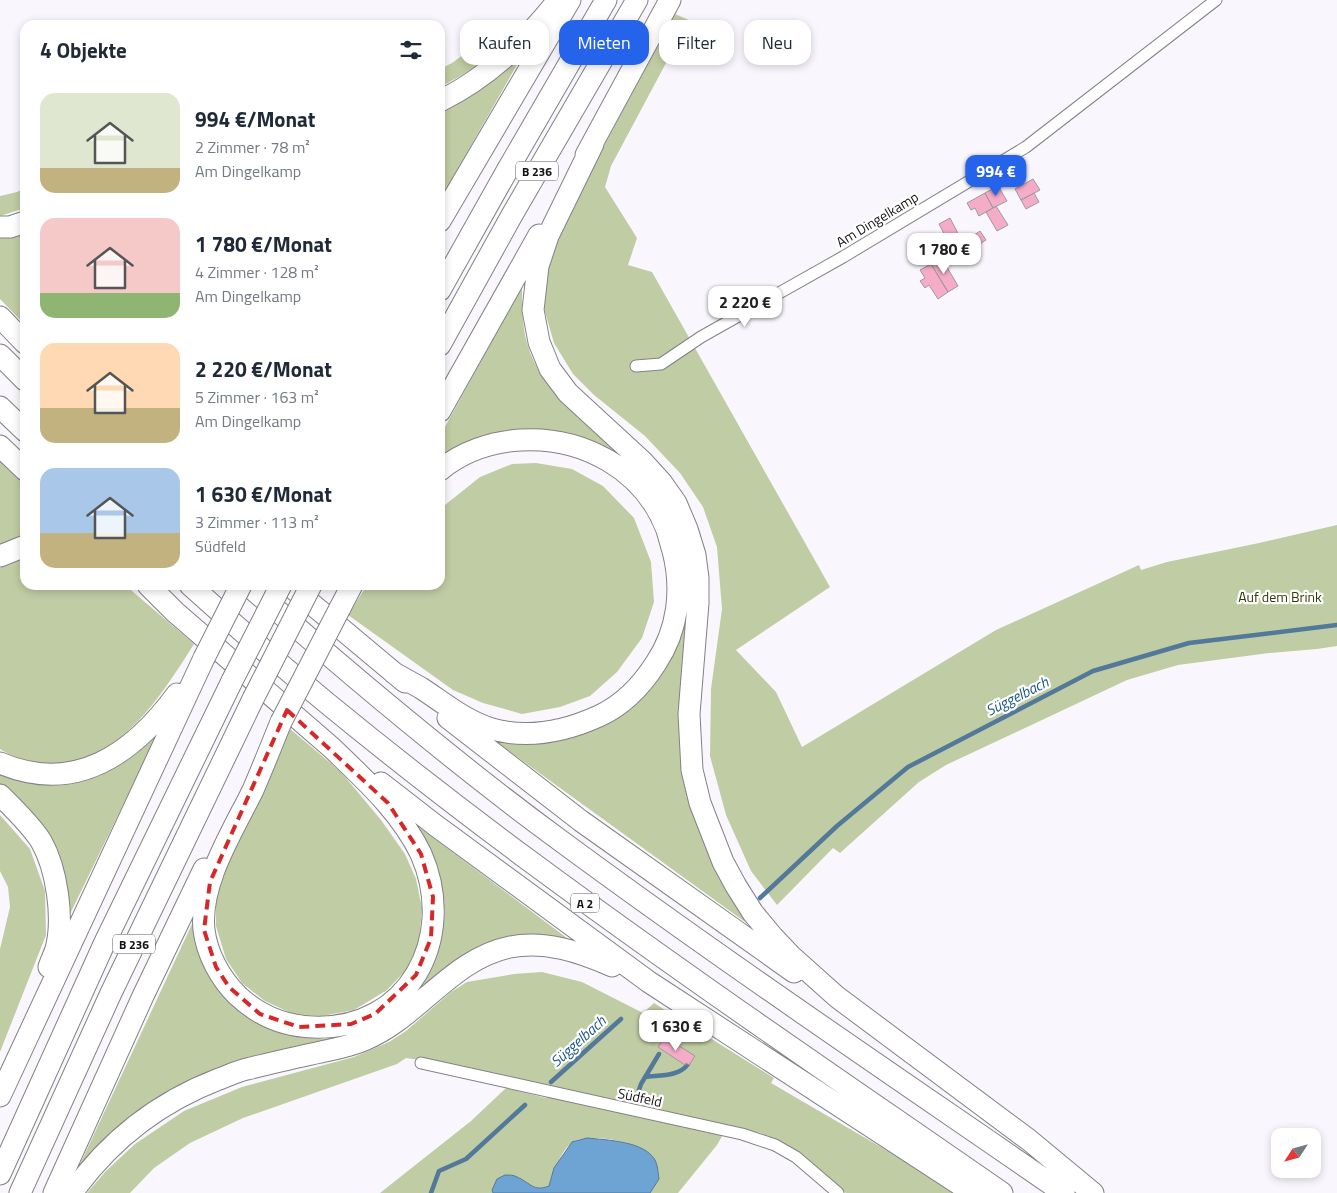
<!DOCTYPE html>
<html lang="de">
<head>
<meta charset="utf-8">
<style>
	body { margin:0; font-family:"Titillium Web",sans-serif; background:#f2f2f3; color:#1f2937; height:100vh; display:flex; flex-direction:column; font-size:19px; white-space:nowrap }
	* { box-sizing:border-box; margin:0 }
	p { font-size:16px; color:#747a83 }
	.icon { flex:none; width:28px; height:28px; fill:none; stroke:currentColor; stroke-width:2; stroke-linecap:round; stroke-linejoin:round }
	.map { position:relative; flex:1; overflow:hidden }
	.panel { position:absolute; left:20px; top:20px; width:425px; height:570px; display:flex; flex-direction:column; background:#fff; border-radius:15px; box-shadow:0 2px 8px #0003 }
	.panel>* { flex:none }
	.hud { position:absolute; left:460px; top:20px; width:475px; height:45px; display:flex; gap:10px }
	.needle { width:32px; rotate:234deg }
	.tools { position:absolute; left:1271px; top:1128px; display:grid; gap:10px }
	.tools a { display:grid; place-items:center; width:50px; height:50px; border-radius:10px; background:#fff; box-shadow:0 2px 8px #0003; font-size:25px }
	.price { position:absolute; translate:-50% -42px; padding:0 11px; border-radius:10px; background:#fff; color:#222; font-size:16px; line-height:32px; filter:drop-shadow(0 1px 2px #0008) }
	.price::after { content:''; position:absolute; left:50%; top:30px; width:15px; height:11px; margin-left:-8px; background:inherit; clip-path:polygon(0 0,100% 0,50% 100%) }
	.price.current { background:#2563eb; color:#fff }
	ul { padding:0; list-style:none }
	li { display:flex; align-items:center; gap:15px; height:125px; padding:0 20px }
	li span { display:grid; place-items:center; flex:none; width:140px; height:100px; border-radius:15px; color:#555 }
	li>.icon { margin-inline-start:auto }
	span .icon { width:60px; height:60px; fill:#fffc; stroke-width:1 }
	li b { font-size:21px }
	h2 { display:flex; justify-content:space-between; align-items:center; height:60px; padding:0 20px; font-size:21px }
	.tag { padding:0 18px; border-radius:15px; background:#fff; box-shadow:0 2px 8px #0003; font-size:18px; line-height:45px }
	.tag.current { background:#2563eb; color:#fff }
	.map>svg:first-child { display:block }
</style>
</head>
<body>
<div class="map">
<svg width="1337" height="1193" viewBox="0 0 1337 1193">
	<rect width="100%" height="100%" fill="#f9f7fd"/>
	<path fill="#c0cca3" d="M675 14 689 20 611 166 605 187 637 238 628 265 652 272 830 587 736 650 776 692 802 747 996 630 1139 565 1141 570 1167 562 1259 543 1337 525V646L1317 649 1269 653 1178 665 1127 680 946 765 919 782 840 853 833 848 777 905 751 871 726 815 710 756 711 689 722 609 717 547 703 507 680 473 645 436 594 395 573 374 554 343 543 305 542 281 556 235Z
		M508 21 519 32 491 56 464 74 440 87V69L452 63Z
		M527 47 440 200V107Z
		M25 188V208L0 216V196L17 192Z
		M25 229V325L0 299V235Z
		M522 286C522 305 522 325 527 343 543 400 598 428 638 468 658 488 675 513 683 541 701 599 680 661 679 721 678 778 701 844 730 893 738 906 749 919 759 932L491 738C501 740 511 743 521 743 564 744 604 730 634 700 656 680 674 653 681 624 699 554 662 477 598 446 572 435 545 428 517 432 500 434 481 437 466 444 457 449 448 455 440 460V436Z
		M0 460 25 484V538L0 546Z
		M536 463 572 469 603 486 634 518 651 562 654 602 642 638 617 672 590 696 560 707 522 714 483 703 453 690 348 615 367 585H440V509L480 477 512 464Z
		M25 558V585H125L194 644C161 696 118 767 47 763 31 762 14 758 0 749V568Z
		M289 728 341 772 381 820 405 854 416 879 422 908 419 942 407 969 387 990 354 1010 322 1016 293 1014 265 1001 242 983 226 959 216 926V897L228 855Z
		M152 735 156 737 68 918 65 889 0 787V773L14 779 50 783Z
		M0 815 30 849 45 891 46 935 0 1052V949L10 907 8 887 0 871Z
		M411 821 571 941 534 938 370 1030 223 1070 75 1175 193 922H195L253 1019 273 1031 299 1037 324 1039 348 1035 420 986 432 965 441 939 445 912 438 878Z
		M542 972 582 982 643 1013 654 1003 774 1078 771 1083 898 1157 953 1193H846L796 1152 761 1133 728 1126 717 1145 678 1193H650L659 1179C658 1174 658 1165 655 1160 645 1142 590 1132 573 1142 561 1149 553 1174 549 1186 535 1191 529 1184 517 1177L492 1190 493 1193H380L471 1121 506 1088 546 1098 553 1092 439 1063 406 1058 397 1064 243 1118 190 1143 154 1168 130 1193H87L106 1171 135 1144 184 1111 242 1087 354 1057 389 1042 406 1031 451 992 467 982 514 974Z"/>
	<path fill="#6da4d3" stroke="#52789a" d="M587 1138C607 1140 644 1141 655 1160 658 1165 658 1174 659 1179L650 1193H493L492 1190 497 1179 505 1175C509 1175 514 1175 517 1177 531 1183 533 1192 549 1186L554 1168 572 1142Z"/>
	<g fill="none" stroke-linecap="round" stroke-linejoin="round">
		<path stroke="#52789a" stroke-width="4.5" d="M760 898 837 826 908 767 1093 671 1189 643 1337 625
			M645 1077C659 1075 679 1077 688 1064
			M551 1082 621 1019
			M639 1090 641 1084 659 1054
			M431 1193 439 1171 466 1159 525 1105"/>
	</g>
	<path fill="#f5adc7" stroke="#9f999b" d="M1033 179 1040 190 1021 200 1015 189Z
		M998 186 1007 201 993 208 985 193Z
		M985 193 993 208 979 216 975 208 971 210 967 203Z
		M1034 193 1039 202 1026 209 1021 200Z
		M996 206 1008 225 997 231 986 212Z
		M950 218 963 243 952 249 939 224Z
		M980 231 986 240 980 244 974 235Z
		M963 243 966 249 955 255 952 249Z
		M966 249 970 255 960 260 956 255Z
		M934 251 939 259 929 265 924 256Z
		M941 257 958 286 948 292 931 264Z
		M931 264 948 292 938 299 929 285 925 288 920 281 925 278 920 270Z
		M665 1037 695 1056 689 1065 686 1063 685 1065 658 1047Z"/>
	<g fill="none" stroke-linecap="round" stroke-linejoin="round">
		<g stroke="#838186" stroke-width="13">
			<path id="street" d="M636 366 661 364 701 337 843 257 1026 147 1216 0
				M421 1063 742 1134 775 1145 796 1157 838 1193"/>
		</g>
		<g stroke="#838186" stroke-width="23">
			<path id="highway" d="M440 101C485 79 523 44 555 4
				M593 144 548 236 538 266 533 310 539 342 550 369 568 393 643 462 662 483 676 503 687 529 695 555 698 578V603L689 714 692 770 700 803 723 862 736 886 753 913 773 937 790 955 837 997 1029 1140 1093 1193
				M586 155 670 0
				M440 221 570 0
				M0 227H10L25 222
				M440 290 508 169 606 0
				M0 317 25 343
				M440 345 512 215 637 0
				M0 355 25 380
				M0 407 25 431
				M440 411 539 235
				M0 446 25 470
				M0 556 25 546
				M148 585 175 612 332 748C365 780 401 812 421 854 458 938 408 1031 313 1027 283 1026 258 1015 237 995 220 978 207 954 204 930 199 883 233 831 253 790 263 767 272 744 281 722
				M190 585C441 813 724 1000 1002 1193
				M248 585C349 674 452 761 561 841 725 962 896 1077 1064 1193
				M289 585 405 682
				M340 608 352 585
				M394 673C403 678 412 683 421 688 444 703 465 721 492 729 528 739 566 731 599 716 623 705 642 685 656 663 678 630 683 590 673 551 671 544 669 537 667 530 644 469 582 436 520 440 491 442 462 452 440 470
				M448 718 581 821 794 972
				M0 763C75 795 133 754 177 694
				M381 783 435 825 649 982 973 1193
				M0 795C14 809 30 824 41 841 57 869 64 918 56 949 54 955 51 961 49 967
				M0 1096 204 658
				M0 1174 105 942 232 681
				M20 1193 111 993 253 699
				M54 1193 143 996 204 869
				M72 1193C109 1141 159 1102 219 1079 228 1076 237 1071 247 1069 272 1063 296 1057 321 1052 335 1049 351 1046 364 1040 418 1018 451 959 510 947 545 940 580 952 612 966"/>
		</g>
		<use href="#street" stroke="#fff" stroke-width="11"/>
		<use href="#highway" stroke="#fff" stroke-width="21"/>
		<g stroke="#838186" stroke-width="23" stroke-linecap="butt">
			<path id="highway-bridge" d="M204 658 241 585
				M232 681 281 585
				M253 699 311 585
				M281 722 340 608"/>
		</g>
		<use href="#highway-bridge" stroke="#fff" stroke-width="21"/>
	</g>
	<path fill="none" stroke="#d62828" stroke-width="4" stroke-dasharray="10 6" stroke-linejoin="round" d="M287 710 388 803 421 854 433 897 431 938 416 975 375 1014 351 1024 299 1027 260 1014 229 987 216 967 204 930 210 882Z"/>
	<g text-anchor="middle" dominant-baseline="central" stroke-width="4.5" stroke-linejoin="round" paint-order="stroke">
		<g fill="#fff" stroke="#5a595a" stroke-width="1">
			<rect x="516" y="161.5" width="42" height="19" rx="4"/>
			<rect x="571" y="893.5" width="28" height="19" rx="4"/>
			<rect x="113" y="934.5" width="42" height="19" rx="4"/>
		</g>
		<g font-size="12" font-weight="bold" fill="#131214">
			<text x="537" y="171">B 236</text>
			<text x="585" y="903">A 2</text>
			<text x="134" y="944">B 236</text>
		</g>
		<g font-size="14" fill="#131214" stroke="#fff">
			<text transform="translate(877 219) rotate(-31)">Am Dingelkamp</text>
			<text transform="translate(640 1097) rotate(12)">Südfeld</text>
		</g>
		<g font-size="14" fill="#313b08" stroke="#fff">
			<text x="1280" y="596">Auf dem Brink</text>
		</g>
		<g font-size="15" font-style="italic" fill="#195785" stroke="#fff">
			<text transform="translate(1017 696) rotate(-27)">Süggelbach</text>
			<text transform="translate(578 1041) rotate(-42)">Süggelbach</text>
		</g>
	</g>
</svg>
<div class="tools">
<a><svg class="needle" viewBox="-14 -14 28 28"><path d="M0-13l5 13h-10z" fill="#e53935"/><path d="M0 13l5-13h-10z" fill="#747a83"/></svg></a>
</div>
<b class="price current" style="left:996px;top:197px">994 €</b>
<b class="price" style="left:944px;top:275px">1 780 €</b>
<b class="price" style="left:745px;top:328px">2 220 €</b>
<b class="price" style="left:676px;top:1052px">1 630 €</b>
<div class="hud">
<a class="tag">Kaufen</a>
<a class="tag current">Mieten</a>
<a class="tag">Filter</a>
<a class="tag">Neu</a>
</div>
<section class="panel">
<h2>4 Objekte<svg class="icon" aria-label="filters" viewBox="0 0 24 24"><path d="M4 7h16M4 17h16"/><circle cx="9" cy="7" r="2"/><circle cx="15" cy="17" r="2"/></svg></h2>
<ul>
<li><span style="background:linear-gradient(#dfe7d0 75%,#c2b280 0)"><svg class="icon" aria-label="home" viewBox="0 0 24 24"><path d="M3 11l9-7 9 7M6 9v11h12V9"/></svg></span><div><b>994 €/Monat</b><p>2 Zimmer · 78 m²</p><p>Am Dingelkamp</p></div></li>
<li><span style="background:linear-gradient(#f6c9c9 75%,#8fb573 0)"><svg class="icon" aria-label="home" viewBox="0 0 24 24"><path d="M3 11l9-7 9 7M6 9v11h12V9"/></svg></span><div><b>1 780 €/Monat</b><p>4 Zimmer · 128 m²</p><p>Am Dingelkamp</p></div></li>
<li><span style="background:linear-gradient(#ffd9b3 65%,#c2b280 0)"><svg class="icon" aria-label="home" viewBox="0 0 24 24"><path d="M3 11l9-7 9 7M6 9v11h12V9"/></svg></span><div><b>2 220 €/Monat</b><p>5 Zimmer · 163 m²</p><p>Am Dingelkamp</p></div></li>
<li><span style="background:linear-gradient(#a9c7e8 65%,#c2b280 0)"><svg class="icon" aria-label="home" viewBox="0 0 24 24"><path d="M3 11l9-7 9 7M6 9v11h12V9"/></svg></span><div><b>1 630 €/Monat</b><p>3 Zimmer · 113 m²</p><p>Südfeld</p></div></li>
</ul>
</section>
</div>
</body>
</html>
